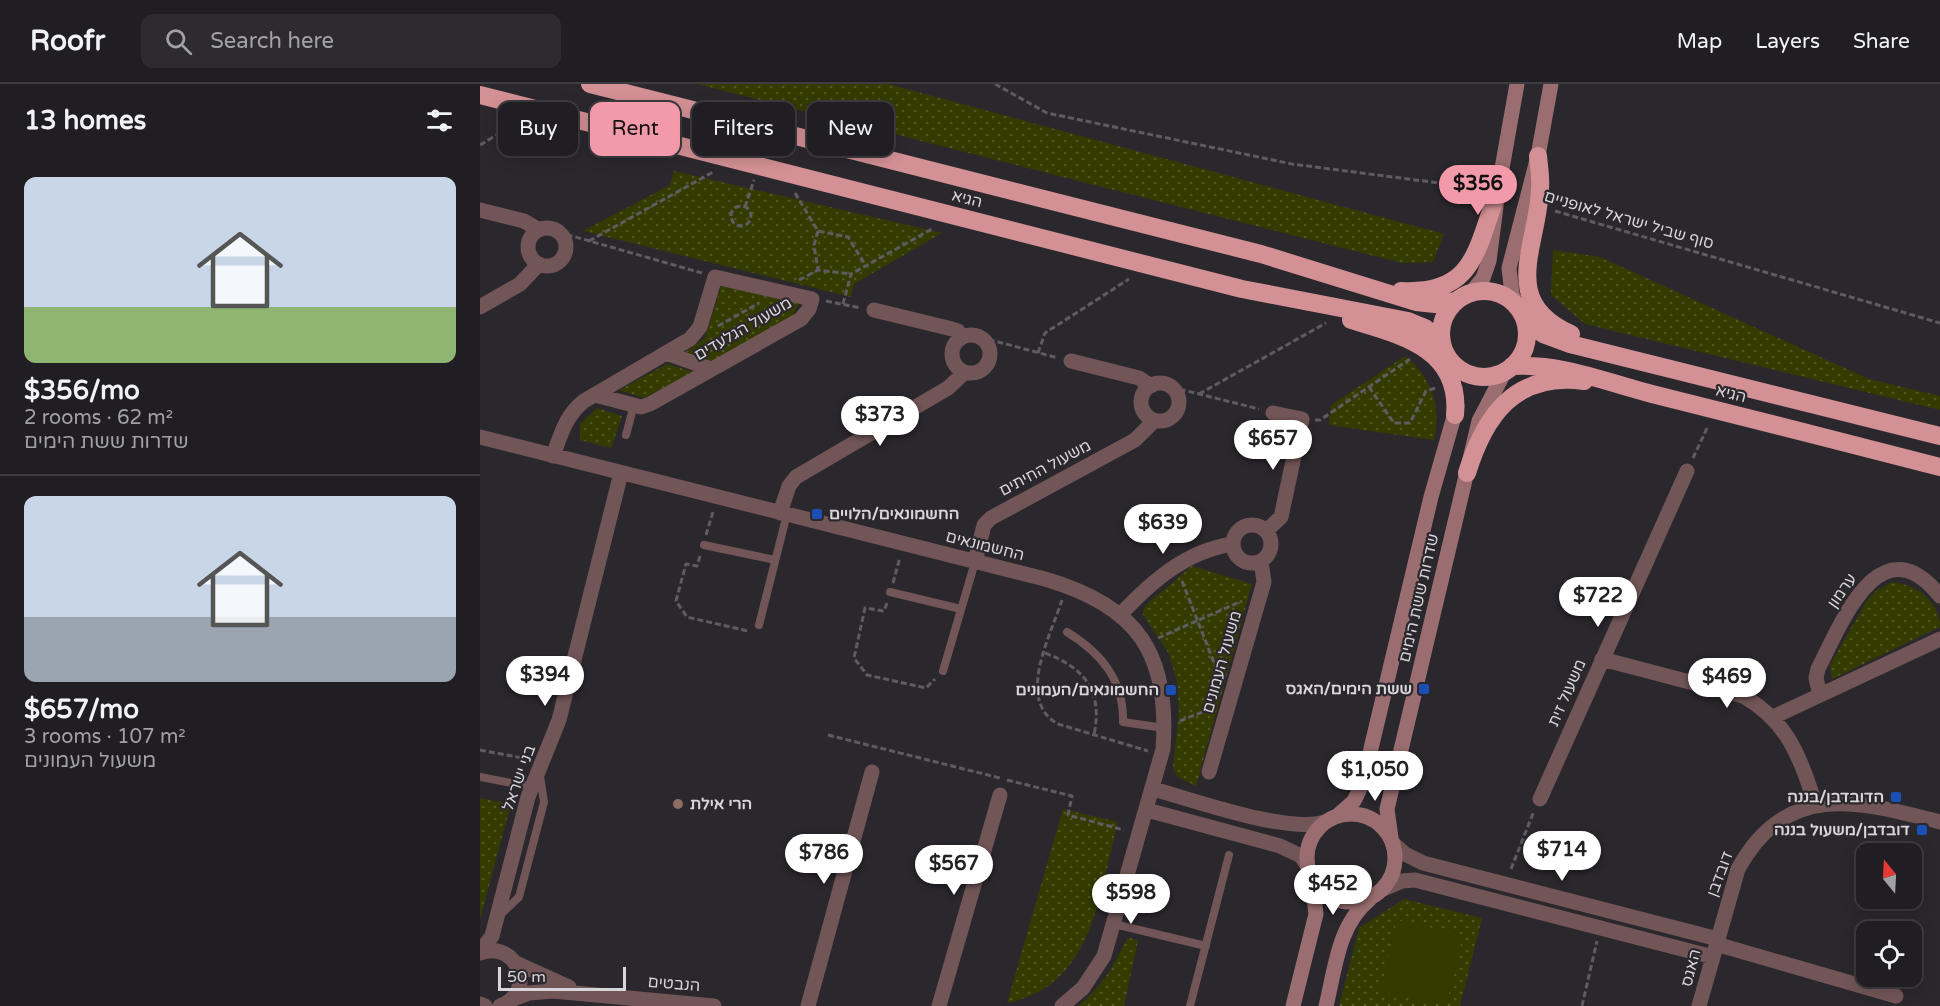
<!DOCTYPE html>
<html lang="en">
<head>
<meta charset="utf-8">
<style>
	body { margin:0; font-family:"Varela Round","Noto Sans Hebrew",sans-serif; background:#2d2b2f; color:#f1f3f6; height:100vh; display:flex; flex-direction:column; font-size:22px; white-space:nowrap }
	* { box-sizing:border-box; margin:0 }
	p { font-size:20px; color:#a2a2a5 }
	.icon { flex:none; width:33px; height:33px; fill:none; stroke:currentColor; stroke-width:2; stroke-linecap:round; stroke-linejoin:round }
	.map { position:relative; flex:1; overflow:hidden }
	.drawer { display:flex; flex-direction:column; background:#201e22; width:480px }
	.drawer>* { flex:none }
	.top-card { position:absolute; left:18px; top:18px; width:570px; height:54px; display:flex; gap:12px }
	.needle { width:39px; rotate:342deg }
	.controls { position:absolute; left:1376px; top:759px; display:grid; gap:12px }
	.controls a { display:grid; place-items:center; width:66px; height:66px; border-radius:12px; background:#201e22; box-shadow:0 3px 15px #0003,0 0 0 2px #3d3c40; font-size:30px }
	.scale { position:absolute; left:18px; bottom:15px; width:128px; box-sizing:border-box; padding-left:6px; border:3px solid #d7d5d8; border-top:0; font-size:16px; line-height:21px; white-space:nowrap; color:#d7d5d8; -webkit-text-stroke:4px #2b282d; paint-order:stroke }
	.price { position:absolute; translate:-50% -51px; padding:0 14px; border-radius:21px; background:#fff; color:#222; font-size:20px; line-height:39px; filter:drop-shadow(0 2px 3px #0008) }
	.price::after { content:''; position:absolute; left:50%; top:36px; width:18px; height:14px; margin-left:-9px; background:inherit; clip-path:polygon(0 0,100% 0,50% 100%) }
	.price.on { background:#f39aaa; color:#111 }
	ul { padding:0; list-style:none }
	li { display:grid; align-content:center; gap:12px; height:318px; padding:0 24px }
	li+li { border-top:2px solid #3d3c40 }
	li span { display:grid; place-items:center; height:186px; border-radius:12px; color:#555 }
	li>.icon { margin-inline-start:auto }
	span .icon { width:108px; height:108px; fill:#fffc; stroke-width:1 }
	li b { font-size:26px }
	h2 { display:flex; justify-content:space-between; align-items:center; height:72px; padding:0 24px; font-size:26px }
	.tag { padding:0 21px; border-radius:12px; background:#201e22; box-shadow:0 3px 15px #0003,0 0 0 2px #3d3c40; font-size:21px; line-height:54px }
	.tag.on { background:#f39aaa; color:#111 }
	header { display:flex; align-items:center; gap:36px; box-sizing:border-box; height:84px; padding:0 30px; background:#201e22; border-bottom:2px solid #3d3c40 }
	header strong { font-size:28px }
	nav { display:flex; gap:33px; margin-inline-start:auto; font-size:21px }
	.search { width:420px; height:54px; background:#2d2b2f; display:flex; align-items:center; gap:15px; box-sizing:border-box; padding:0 21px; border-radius:12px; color:#a2a2a5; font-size:22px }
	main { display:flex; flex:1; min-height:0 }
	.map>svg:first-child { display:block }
</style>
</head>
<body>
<header>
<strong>Roofr</strong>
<div class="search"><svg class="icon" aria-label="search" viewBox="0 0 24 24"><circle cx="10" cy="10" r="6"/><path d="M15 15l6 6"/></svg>Search here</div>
<nav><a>Map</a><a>Layers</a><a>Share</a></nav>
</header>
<main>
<section class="drawer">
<h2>13 homes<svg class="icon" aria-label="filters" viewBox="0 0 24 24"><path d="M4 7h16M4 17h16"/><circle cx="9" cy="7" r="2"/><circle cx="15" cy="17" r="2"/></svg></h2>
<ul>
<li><span style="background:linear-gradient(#c9d6e8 70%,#8fb573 0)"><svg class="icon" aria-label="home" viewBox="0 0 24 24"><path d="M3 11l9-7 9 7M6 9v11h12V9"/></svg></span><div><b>$356/mo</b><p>2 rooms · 62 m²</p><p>שדרות ששת הימים</p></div></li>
<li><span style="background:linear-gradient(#c9d6e8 65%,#9aa5b1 0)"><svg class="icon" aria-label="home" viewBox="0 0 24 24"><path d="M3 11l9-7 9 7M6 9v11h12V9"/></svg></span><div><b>$657/mo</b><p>3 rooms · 107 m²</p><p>משעול העמונים</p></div></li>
</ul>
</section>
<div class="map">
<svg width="1460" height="922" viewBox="0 0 1460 922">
	<defs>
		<pattern id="park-dots" width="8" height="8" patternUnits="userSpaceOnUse" patternTransform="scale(1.5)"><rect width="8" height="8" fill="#343b00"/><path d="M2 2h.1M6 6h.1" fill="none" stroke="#515624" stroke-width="1.8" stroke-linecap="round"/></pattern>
	</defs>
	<rect width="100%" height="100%" fill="#2b282d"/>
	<path fill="url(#park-dots)" d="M217 0H408L964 150 953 178 922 179Z
		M194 87 462 149 374 200 371 213 103 147 190 101Z
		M1073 166 1120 173 1389 295 1460 312V326L1105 240 1071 211Z
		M241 202 319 219 312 233 230 278 204 269 225 254Z
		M925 272C953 295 961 321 954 356L849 341 851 321Z
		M187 280 214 288 164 314 139 306Z
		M117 324 142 332 131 364 100 356V340Z
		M712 482 772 500 716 702 698 693 693 684 699 627 697 597 689 570 662 529 666 521Z
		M1412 498C1436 500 1460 517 1460 543L1352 595 1350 581 1386 518 1396 507Z
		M0 714 31 720 0 835Z
		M583 725 638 738C619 809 614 902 527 919Z
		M924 815 1002 834 980 922H859L879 844Z
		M648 853 658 857 644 922H598C623 902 634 881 648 853Z"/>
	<path fill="#343b00" d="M917 836 983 851 966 922 900 908Z"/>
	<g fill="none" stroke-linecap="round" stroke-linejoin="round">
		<path stroke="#5f5c61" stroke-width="3" stroke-dasharray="6 3" stroke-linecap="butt" d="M515 0 567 29 812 80 967 100 999 108
			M0 61 37 39
			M315 109 338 147 368 153 386 182
			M251 132a10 10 0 1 1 20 0a10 10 0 1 1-20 0Z
			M265 123 274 96
			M1075 127 1460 239
			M338 147 334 161 338 186
			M78 148 222 189
			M109 157 233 88
			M319 196 338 186 371 190
			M346 217 381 224
			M363 220 371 190 452 145
			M238 242 279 219
			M500 253 578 274
			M558 269 565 249 649 195
			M691 303 779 325
			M889 303 914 339H930L946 307 956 304
			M719 310 846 239
			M835 336H840L930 275
			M1213 374 1228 342
			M226 451 233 428
			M220 472 217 482 206 480 196 517 207 533 268 547
			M702 497 740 594
			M413 499 420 473
			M582 516C571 551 535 616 578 640L668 667
			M407 519 404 527 385 524 374 574 387 591 446 604 455 595
			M678 554 762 517
			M565 569C605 584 623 607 614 651
			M700 637 730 625
			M348 651 520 694
			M0 666 48 675
			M527 696 592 712 588 731 644 746
			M1031 785 1054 727
			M1102 922 1117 857"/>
		<path stroke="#725657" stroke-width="8" d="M146 351 154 321
			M224 461 295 476
			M410 508 481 525
			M279 541 307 430
			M587 548C621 569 644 596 643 638L684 644
			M463 587 495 478
			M0 693 52 703
			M19 832 39 813 64 718 60 692
			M634 840 726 862
			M710 922 749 771"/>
		<path stroke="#725657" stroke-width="15" d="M0 126 44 137 59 146
			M48 163a19 19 0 1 1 38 0a19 19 0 1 1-38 0Z
			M0 223 40 200 59 180
			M394 226 472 245 478 247 480 255
			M472 270a19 19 0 1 1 38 0a19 19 0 1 1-38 0Z
			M186 269 231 285
			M591 277 659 294 671 302
			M661 318a19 19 0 1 1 38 0a19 19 0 1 1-38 0Z
			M0 353 565 495C658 522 690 570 683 665L624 872 603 904 582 922
			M73 372C81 350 86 331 104 317L210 255 220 243 235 193 332 215 329 225 321 235 170 320 161 323 115 311
			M300 429 309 402 316 393 468 304 485 288
			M753 460a19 19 0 1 1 38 0a19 19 0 1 1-38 0Z
			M786 447 801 433 822 335 793 329
			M495 478 504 441 511 434 655 356 674 337
			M640 531C672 497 706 467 753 460
			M1122 575 1263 612C1309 638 1320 674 1336 722
			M1340 611 1336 594 1338 585C1361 540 1400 437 1460 512
			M1293 633 1460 555
			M729 688 784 498 781 477
			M673 705C714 716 808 750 845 738
			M1060 715 1207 387
			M667 726 800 762 821 772 827 781
			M914 760 925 770 943 779 1238 855
			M903 805 922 797 935 796 1233 873
			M1236 860 1416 912
			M0 868 12 852 48 713 79 636 141 389
			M0 869C37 855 58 908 20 922
			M36 879 89 903
			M33 915 49 909 73 907 234 922
			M0 920 5 922
			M328 922 392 688
			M459 922 520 711
			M1219 922 1258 785C1307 696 1379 717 1460 738"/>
		<path stroke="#9a6e70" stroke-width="15" d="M991 209 1003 194 1009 177 1018 107 1037 0
			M1037 221 1032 210 1029 184 1058 72 1071 0
			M827 774a44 44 0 1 1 88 0a44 44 0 1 1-88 0Z
			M857 732 874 717 883 698 951 413 977 322
			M911 754 907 725 999 337 1025 287
			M813 922 836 830 832 797
			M846 922C855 886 858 841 889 816"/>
		<path stroke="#d49195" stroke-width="18" d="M110 0 781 170 936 218 955 220 976 217
			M0 11 762 205 928 237 945 244 962 258
			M1058 72C1059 83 1061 94 1060 105 1058 162 1018 218 1091 250
			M961 250a43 43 0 1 1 86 0a43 43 0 1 1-86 0Z
			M921 207C996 211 996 164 1018 107
			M871 236C920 251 981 264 975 331
			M1045 236 1063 250 1090 260 1460 352
			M1032 282C1084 279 1130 300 1180 312 1273 335 1367 359 1460 383
			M987 389C1005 331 1035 288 1104 297"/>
	</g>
	<g fill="#1a4fb4" stroke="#2b282d" stroke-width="2">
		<rect x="331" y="424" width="12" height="12" rx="3"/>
		<rect x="938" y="599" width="12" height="12" rx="3"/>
		<rect x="685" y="600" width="12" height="12" rx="3"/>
		<rect x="1410" y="707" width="12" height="12" rx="3"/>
		<rect x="1436" y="740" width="12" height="12" rx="3"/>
	</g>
	<circle fill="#8d6e63" stroke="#2b282d" stroke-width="2" cx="198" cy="720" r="6"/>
	<g text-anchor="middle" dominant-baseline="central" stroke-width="4.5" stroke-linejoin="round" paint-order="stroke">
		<g font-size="16" fill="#d7d5d8" stroke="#2b282d">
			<text transform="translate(487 115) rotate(14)">הגיא</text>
			<text transform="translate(1149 136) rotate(16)">סוף שביל ישראל לאופניים</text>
			<text transform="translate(263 245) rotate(-30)">משעול הגלעדים</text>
			<text transform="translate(1251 310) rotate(14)">הגיא</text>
			<text transform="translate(565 384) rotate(-28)">משעול החיתים</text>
			<text transform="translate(505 462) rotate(14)">החשמונאים</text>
			<text transform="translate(1362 507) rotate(-55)">ערמון</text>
			<text transform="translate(939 514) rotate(-77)">שדרות ששת הימים</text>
			<text transform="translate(742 578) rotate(-74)">משעול העמונים</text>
			<text transform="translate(1087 609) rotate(-66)">משעול זית</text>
			<text transform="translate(39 694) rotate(-70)">בני ישראל</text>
			<text transform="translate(1240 790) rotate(-69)">דובדבן</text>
			<text transform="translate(1211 884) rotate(-75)">האגס</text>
			<text transform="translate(194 900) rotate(5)">הנבטים</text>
		</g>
		<g font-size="16" font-weight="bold" fill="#d7d5d8" stroke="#2b282d" text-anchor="end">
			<text x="349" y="430" text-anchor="start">החשמונאים/הלויים</text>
			<text x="932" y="605">ששת הימים/האגס</text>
			<text x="679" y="606">החשמונאים/העמונים</text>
			<text x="1404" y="713">הדובדבן/בננה</text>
			<text x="210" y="720" text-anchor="start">הרי אילת</text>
			<text x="1430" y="746">דובדבן/משעול בננה</text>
		</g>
	</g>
</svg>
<div class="controls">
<a><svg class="needle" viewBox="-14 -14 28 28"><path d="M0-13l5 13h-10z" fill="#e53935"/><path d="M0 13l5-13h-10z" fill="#a2a2a5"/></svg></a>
<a><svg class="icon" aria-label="locate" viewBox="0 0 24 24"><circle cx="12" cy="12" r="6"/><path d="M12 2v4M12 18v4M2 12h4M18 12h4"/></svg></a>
</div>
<div class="scale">50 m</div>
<b class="price on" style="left:998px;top:132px">$356</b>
<b class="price" style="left:400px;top:363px">$373</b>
<b class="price" style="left:793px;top:387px">$657</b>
<b class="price" style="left:683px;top:471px">$639</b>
<b class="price" style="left:1118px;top:544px">$722</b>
<b class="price" style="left:65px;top:623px">$394</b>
<b class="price" style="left:1247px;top:625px">$469</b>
<b class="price" style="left:895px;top:718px">$1,050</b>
<b class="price" style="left:1082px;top:798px">$714</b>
<b class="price" style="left:344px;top:801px">$786</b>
<b class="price" style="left:474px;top:812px">$567</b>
<b class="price" style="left:853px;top:832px">$452</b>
<b class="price" style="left:651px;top:841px">$598</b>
<div class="top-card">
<a class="tag">Buy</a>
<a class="tag on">Rent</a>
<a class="tag">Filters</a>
<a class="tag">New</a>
</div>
</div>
</main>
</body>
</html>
